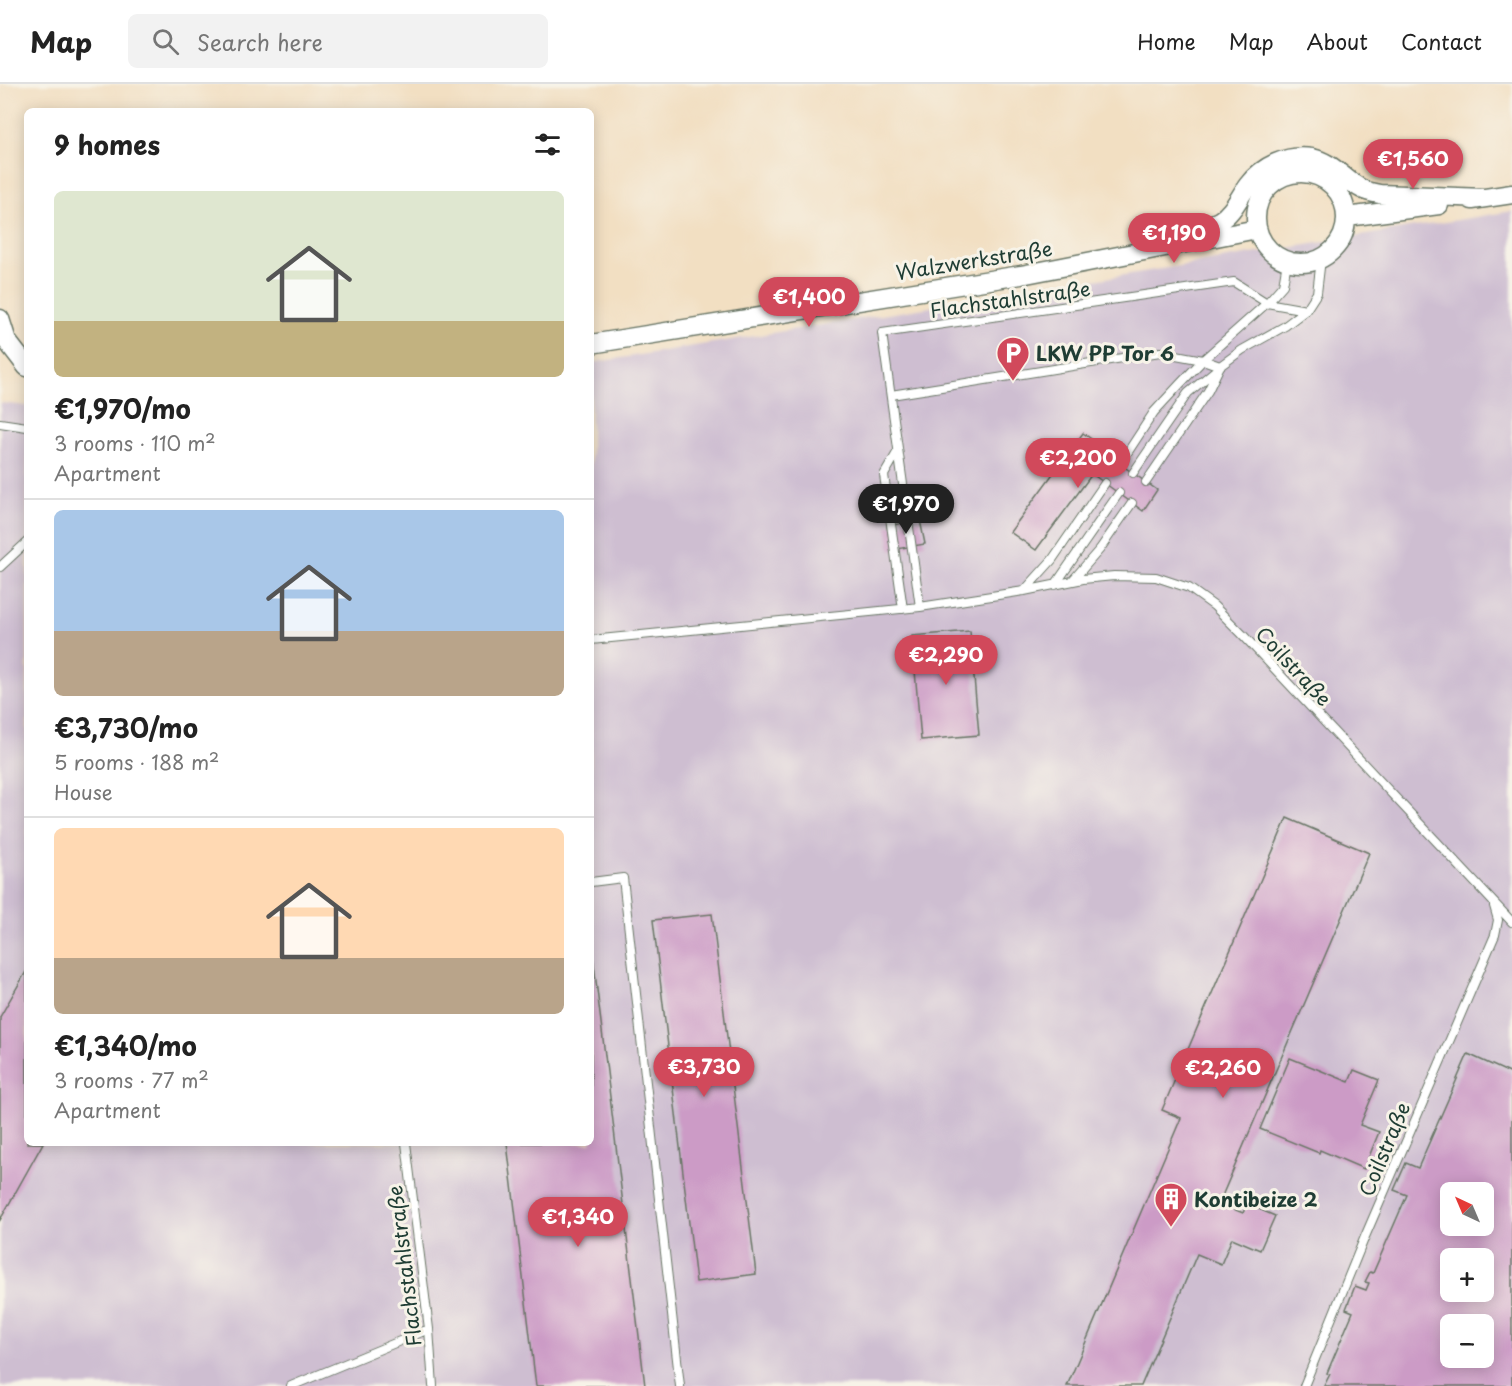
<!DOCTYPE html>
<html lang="en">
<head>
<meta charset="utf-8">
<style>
	body { margin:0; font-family:"Playpen Sans",sans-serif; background:#f2f2f2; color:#222; height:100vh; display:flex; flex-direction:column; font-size:22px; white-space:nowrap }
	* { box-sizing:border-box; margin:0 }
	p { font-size:20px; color:#767676 }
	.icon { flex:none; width:33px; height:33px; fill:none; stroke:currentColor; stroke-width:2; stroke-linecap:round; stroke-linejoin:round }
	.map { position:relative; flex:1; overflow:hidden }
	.drawer { position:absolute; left:24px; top:24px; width:570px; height:1038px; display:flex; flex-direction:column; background:#fff; border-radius:9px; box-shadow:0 3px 15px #0003 }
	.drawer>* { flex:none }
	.needle { width:39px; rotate:316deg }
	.buttons { position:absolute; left:1440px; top:1098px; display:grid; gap:12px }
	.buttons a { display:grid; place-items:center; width:54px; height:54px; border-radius:9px; background:#fff; box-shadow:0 3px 15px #0003; font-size:30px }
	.price { position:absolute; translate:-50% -51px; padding:0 14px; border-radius:21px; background:#d1495b; color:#fff; font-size:20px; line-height:39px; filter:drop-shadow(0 2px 3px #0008) }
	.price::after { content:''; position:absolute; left:50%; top:36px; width:18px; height:14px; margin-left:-9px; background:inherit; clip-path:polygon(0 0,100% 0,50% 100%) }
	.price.on { background:#222; color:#fff }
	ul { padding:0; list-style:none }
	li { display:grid; align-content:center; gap:12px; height:318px; padding:0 30px }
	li+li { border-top:2px solid #e0e0e0 }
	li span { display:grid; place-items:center; height:186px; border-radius:9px; color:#555 }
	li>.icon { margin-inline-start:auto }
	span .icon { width:108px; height:108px; fill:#fffc; stroke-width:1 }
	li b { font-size:26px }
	h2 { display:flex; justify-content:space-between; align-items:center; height:72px; padding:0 30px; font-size:26px }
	header { display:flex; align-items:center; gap:36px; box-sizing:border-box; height:84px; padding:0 30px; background:#fff; border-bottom:2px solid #e0e0e0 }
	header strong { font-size:28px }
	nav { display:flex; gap:33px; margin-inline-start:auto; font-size:21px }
	.search { width:420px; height:54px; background:#f2f2f2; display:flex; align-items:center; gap:15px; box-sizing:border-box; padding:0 21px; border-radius:9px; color:#767676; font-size:22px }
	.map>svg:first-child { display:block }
</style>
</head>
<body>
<header>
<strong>Map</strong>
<div class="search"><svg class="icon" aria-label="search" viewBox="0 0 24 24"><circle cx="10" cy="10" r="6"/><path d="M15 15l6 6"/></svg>Search here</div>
<nav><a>Home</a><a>Map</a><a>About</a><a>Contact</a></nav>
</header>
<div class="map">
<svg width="1512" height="1302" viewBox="0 0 1512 1302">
	<rect width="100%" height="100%" fill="#f7f3e8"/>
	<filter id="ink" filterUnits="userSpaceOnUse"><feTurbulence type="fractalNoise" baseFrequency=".0167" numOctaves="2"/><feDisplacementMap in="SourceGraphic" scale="12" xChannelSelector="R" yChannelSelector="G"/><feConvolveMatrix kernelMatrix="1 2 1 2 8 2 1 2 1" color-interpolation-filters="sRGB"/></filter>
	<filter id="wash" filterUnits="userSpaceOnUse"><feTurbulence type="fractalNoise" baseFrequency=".008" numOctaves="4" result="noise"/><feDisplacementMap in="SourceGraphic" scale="24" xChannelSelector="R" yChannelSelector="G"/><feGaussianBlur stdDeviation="1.35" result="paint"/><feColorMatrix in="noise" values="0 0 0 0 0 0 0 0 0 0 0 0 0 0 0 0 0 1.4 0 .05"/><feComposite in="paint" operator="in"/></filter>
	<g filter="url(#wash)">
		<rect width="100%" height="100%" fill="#f2dfc2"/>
		<path fill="#cebed1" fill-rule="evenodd" d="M1512 127V1302H0V319L27 322V1059H591V279ZM1450 1108H1484V1142H1450ZM1450 1174H1484V1208H1450ZM1450 1240H1484V1274H1450Z"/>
		<g id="blocks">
			<path fill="#cc9bc6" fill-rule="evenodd" d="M1083 349 1108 367 1106 370 1157 406 1143 427 1092 390 1036 466 1010 448Z
				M920 436 925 460 891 466 887 442Z
				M970 547 979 651 921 656 912 552Z
				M1287 734 1369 769 1219 1119 1243 1129 1247 1120 1275 1132 1260 1166 1232 1154 1221 1180 1197 1170 1141 1302H1067L1181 1034 1162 1026Z
				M712 830 756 1190 696 1198 653 836Z
				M591 856 645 1302H536L507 1059H591Z
				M27 886V1059H43L0 1136V933Z
				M1468 970 1512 990V1302H1324L1330 1290 1327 1289 1353 1228 1346 1225 1355 1202 1366 1206 1369 1199 1365 1198 1370 1188 1373 1189 1407 1111 1394 1106 1406 1079 1418 1084ZM1450 1108H1484V1142H1450ZM1450 1174H1484V1208H1450ZM1450 1240H1484V1274H1450Z
				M1290 974 1349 998 1354 986 1379 996 1360 1041 1379 1048 1364 1085 1320 1066 1319 1069 1260 1045Z"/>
		</g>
	</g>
	<g filter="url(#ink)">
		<use href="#blocks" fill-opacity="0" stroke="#697666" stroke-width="1.5"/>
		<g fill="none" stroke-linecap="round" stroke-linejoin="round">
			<g stroke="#697666" stroke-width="10">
				<path id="service" d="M891 311 1160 268 1203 276 1220 282
					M0 339 27 343
					M898 367 884 391 903 525
					M1120 380 1154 328 1180 300 1203 276 1267 219 1283 201 1287 178
					M1133 389 1188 309 1217 285
					M1146 398 1208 307 1220 282 1242 266 1285 242 1306 226 1317 209 1321 175
					M0 483 27 458
					M1072 497 1100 465 1132 419
					M1055 501 1119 409
					M1024 507 1052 476 1105 399
					M920 523 882 249 1234 198 1267 219 1306 226
					M591 556 920 523 1024 507 1083 495 1114 492 1156 493 1189 504 1214 522 1242 550 1512 838
					M591 798 623 794 680 1302
					M406 1059 429 1245 433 1302
					M291 1302 429 1245
					M1304 1302 1364 1155 1495 851 1498 836 1494 822"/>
			</g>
			<g stroke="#697666" stroke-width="21">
				<path id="tertiary" d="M1256 134a45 45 0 1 1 90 0a45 45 0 1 1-90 0Z
					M1472 116 1512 110
					M1347 133 1439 121
					M1167 154C1183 148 1204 145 1219 137 1233 129 1239 113 1248 101 1262 82 1287 70 1312 74 1333 78 1344 96 1362 105 1367 108 1374 109 1380 110L1484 114
					M0 235 7 257 27 283
					M591 260 1021 191 1257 145"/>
			</g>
			<use href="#service" stroke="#fff" stroke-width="8"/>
			<use href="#tertiary" stroke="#fff" stroke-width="18"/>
		</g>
	</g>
	<defs>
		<g id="parking-pin" transform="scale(1.725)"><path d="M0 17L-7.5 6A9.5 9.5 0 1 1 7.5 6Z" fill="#d1495b" stroke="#f7f3e8"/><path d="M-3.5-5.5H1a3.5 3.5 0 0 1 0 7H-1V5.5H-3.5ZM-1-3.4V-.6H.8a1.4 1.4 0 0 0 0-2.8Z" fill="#fff"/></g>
		<g id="building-pin" transform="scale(1.725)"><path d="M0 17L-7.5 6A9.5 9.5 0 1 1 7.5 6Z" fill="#d1495b" stroke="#f7f3e8"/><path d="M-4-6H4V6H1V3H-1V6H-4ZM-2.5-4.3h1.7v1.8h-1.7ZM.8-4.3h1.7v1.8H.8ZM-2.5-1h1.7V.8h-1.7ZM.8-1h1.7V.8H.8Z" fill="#fff"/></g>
	</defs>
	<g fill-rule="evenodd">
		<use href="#parking-pin" x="1013" y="269"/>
		<use href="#building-pin" x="1171" y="1115"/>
	</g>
	<g text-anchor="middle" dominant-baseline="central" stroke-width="6" stroke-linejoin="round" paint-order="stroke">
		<g font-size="20" fill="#1f3d34" stroke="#f7f3e8">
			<text transform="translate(974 176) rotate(-9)">Walzwerkstraße</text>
			<text transform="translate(1010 215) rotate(-8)">Flachstahlstraße</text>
			<text transform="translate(1294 582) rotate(47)">Coilstraße</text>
			<text transform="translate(1384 1065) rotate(-67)">Coilstraße</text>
			<text transform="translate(404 1182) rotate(-97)">Flachstahlstraße</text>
		</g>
		<g font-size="20" font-weight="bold" fill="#1f3d34" stroke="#f7f3e8" text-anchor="start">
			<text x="1036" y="269">LKW PP Tor 6</text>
			<text x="1194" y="1115">Kontibeize 2</text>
		</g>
	</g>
</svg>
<div class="buttons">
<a><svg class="needle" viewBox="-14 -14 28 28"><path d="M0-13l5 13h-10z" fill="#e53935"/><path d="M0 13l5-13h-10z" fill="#767676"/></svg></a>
<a>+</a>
<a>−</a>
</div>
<b class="price" style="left:1413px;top:106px">€1,560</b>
<b class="price" style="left:1174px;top:180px">€1,190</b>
<b class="price" style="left:809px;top:244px">€1,400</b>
<b class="price" style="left:1078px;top:405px">€2,200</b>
<b class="price on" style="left:906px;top:451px">€1,970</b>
<b class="price" style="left:946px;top:602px">€2,290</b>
<b class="price" style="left:704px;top:1014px">€3,730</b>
<b class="price" style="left:1223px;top:1015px">€2,260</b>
<b class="price" style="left:578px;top:1164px">€1,340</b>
<section class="drawer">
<h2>9 homes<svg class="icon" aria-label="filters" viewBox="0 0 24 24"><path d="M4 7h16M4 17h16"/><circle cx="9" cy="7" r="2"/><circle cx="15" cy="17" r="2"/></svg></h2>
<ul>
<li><span style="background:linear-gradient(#dfe7d0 70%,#c2b280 0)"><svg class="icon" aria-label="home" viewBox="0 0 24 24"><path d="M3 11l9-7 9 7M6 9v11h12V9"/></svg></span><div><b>€1,970/mo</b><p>3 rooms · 110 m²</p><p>Apartment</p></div></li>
<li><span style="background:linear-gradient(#a9c7e8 65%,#b9a48a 0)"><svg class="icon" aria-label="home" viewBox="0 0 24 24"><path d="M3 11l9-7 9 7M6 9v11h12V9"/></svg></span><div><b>€3,730/mo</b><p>5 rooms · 188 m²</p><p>House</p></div></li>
<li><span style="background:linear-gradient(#ffd9b3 70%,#b9a48a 0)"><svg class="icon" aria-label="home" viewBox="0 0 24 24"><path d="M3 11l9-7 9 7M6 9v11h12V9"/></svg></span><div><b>€1,340/mo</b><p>3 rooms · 77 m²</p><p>Apartment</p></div></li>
</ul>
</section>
</div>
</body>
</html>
